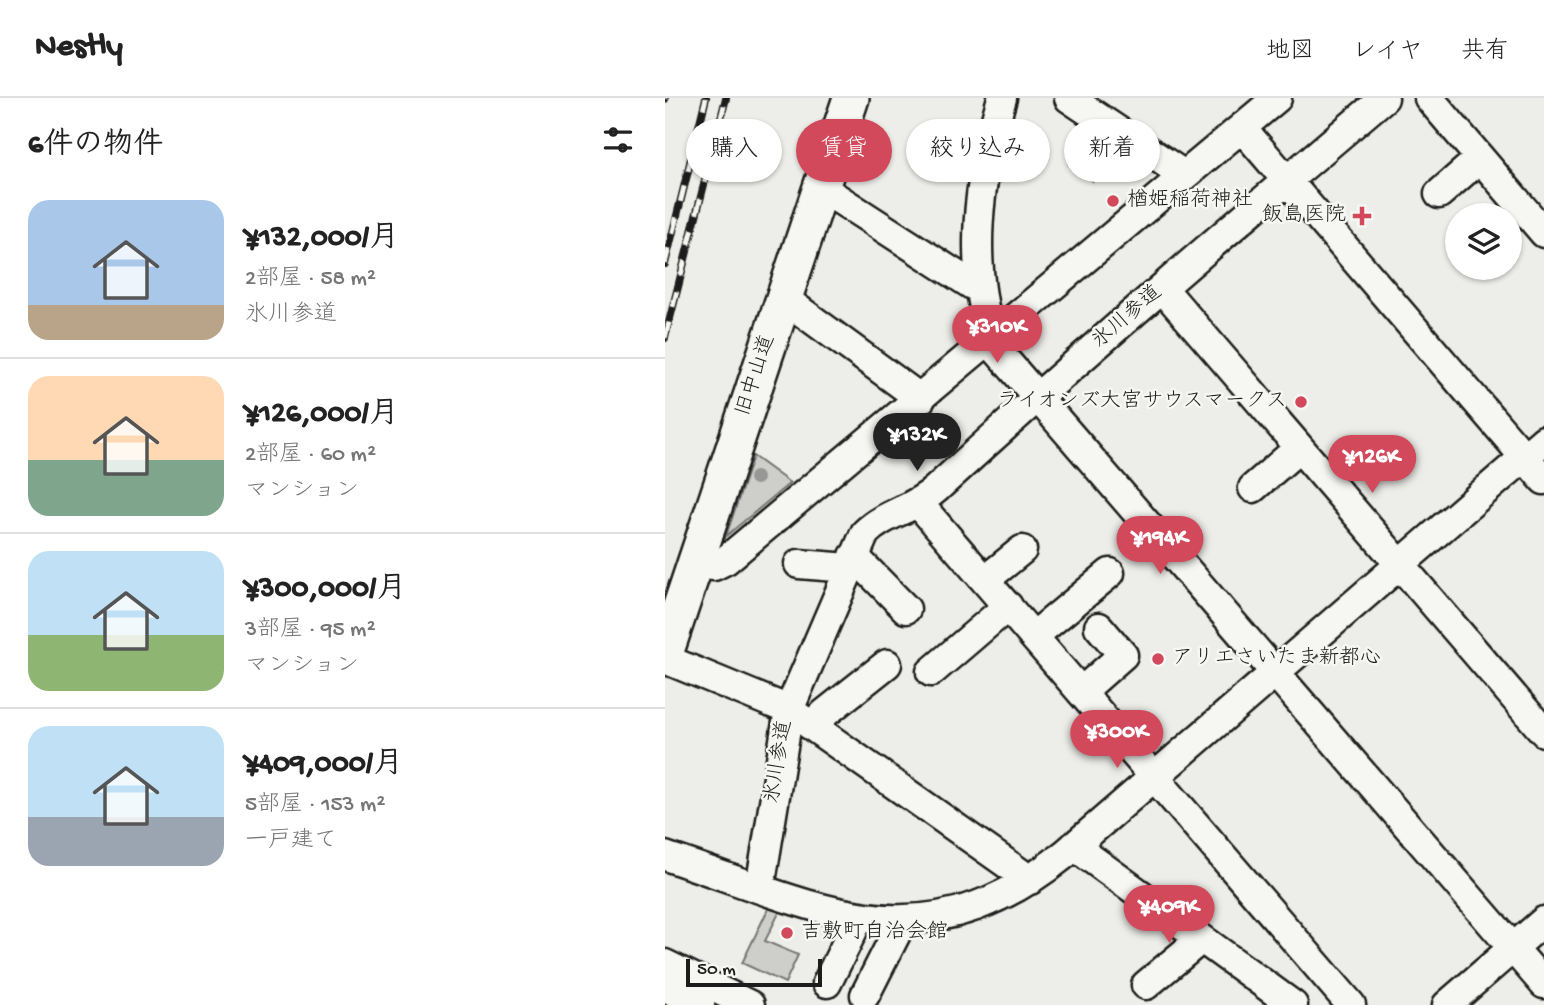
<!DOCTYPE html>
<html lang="ja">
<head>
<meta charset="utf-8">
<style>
	body { margin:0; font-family:"Gochi Hand","Klee One",sans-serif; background:#f6f6f6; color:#222; height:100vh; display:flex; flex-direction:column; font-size:26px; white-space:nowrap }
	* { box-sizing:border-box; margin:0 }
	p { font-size:23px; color:#767676 }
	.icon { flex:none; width:38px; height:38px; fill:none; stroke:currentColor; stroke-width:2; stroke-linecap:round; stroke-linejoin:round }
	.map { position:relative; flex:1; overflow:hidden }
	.panel { display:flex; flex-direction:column; background:#fff; width:665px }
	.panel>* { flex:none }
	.hud { position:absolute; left:21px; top:21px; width:665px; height:63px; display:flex; gap:14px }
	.fabs { position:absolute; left:780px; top:105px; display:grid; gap:14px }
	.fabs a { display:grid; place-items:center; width:77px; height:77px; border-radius:50%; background:#fff; box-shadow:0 2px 5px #0004; font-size:35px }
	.scale { position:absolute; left:21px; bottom:18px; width:136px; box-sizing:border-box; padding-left:7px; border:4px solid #1c1c1c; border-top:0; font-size:19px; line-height:24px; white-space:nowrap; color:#1c1c1c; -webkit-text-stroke:5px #f6f6f2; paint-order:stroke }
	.price { position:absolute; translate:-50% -60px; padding:0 16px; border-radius:24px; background:#d1495b; color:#fff; font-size:23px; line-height:46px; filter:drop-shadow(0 2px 4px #0008) }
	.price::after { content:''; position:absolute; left:50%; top:42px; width:21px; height:16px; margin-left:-10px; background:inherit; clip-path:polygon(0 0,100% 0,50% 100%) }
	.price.on { background:#222; color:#fff }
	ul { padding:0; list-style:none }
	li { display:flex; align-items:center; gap:21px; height:175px; padding:0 28px }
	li+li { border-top:2px solid #e0e0e0 }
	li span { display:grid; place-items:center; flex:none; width:196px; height:140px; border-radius:21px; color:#555 }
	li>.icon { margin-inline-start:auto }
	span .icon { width:84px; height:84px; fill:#fffc; stroke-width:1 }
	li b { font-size:30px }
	h2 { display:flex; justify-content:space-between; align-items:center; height:84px; padding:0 28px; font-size:30px }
	.pill { padding:0 24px; border-radius:32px; background:#fff; box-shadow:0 2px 5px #0004; font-size:24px; line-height:63px }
	.pill.on { background:#d1495b; color:#fff }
	header { display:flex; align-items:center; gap:42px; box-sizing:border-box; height:98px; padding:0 35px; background:#fff; border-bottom:2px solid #e0e0e0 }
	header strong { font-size:33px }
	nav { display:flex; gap:38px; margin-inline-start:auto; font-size:24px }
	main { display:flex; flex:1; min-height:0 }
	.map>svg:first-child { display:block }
</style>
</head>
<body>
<header>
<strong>Nestly</strong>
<nav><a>地図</a><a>レイヤ</a><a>共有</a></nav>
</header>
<main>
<section class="panel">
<h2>6件の物件<svg class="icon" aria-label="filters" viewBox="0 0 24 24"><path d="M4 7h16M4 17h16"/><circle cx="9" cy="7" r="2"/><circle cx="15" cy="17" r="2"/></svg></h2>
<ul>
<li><span style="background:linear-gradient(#a9c7e8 75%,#b9a48a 0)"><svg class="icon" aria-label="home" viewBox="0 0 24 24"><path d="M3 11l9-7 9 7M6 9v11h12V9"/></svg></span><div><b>¥132,000/月</b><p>2部屋 · 58 m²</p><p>氷川参道</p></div></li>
<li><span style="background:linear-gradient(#ffd9b3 60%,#7fa58c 0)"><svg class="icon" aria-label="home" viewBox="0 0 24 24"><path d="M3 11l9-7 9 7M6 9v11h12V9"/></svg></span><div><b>¥126,000/月</b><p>2部屋 · 60 m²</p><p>マンション</p></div></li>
<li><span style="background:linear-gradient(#bfe0f5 60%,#8fb573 0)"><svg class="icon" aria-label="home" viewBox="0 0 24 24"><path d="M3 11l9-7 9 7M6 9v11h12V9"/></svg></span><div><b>¥300,000/月</b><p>3部屋 · 95 m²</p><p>マンション</p></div></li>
<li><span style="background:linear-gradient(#bfe0f5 65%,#9aa5b1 0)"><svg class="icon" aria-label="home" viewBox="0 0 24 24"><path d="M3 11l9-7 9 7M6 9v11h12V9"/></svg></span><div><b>¥409,000/月</b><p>5部屋 · 153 m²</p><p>一戸建て</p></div></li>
</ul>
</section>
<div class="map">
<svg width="879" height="907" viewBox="0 0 879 907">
	<rect width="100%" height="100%" fill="#edede9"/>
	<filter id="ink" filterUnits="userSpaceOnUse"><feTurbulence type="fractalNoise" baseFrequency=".0143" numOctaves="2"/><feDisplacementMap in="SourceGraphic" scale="14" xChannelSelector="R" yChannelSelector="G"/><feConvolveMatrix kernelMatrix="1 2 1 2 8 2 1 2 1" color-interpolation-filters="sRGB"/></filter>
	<g filter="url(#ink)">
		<path fill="#cececb" stroke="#757574" stroke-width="2" d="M431 27 455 43 428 83 404 66Z
			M88 358 125 385 61 438Z
			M105 807 115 813 100 843 133 857 120 885 77 865Z"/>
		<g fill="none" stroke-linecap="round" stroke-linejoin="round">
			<g stroke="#1c1c1c" stroke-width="33">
				<path id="minor" d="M337 0C313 81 301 168 330 250L879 886
					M404 0 519 77
					M764 0 879 135
					M577 30 879 382
					M155 89 307 187 315 186
					M774 96 815 60
					M498 191 879 634
					M118 200 256 301
					M588 390 634 350
					M254 406 686 907
					M189 458 241 511
					M29 466 49 468 61 462 612 0
					M134 466 184 470
					M320 482 357 452
					M369 538 445 475
					M0 561 124 612 365 782
					M266 574 343 508
					M416 594 458 557 434 529
					M145 627 222 566
					M409 748 628 907
					M0 758C153 808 255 872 400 756L879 342
					M95 790 124 612 200 435C220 415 248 412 271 391 417 257 568 128 719 0
					M0 866 85 907
					M162 885 194 820
					M481 887 536 841
					M0 890 35 907
					M200 897 238 822
					M782 907 879 823"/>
			</g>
			<g stroke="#1c1c1c" stroke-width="40">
				<path id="major" d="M0 556 186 0"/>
			</g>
			<use href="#minor" stroke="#f6f6f2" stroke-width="28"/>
			<use href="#major" stroke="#f6f6f2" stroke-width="35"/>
			<g stroke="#1c1c1c" stroke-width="8">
				<path id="rail" d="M0 1V0
					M0 166 41 0
					M0 240 61 0"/>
			</g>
			<use href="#rail" stroke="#f6f6f2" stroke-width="5" stroke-dasharray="16" stroke-linecap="butt"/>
		</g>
		<circle fill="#979795" cx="91" cy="380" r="7"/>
	</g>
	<g fill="#d1495b" stroke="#f6f6f2" stroke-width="2.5">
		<circle cx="448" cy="103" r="7"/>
		<path d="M693.5 107.5h7v7h7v7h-7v7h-7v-7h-7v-7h7z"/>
		<circle cx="636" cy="304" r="7"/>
		<circle cx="493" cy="561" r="7"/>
		<circle cx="122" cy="835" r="7"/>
	</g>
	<g text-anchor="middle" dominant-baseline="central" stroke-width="5" stroke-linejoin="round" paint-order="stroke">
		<g font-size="21" fill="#1c1c1c" stroke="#f6f6f2" text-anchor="start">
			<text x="462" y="103">楢姫稲荷神社</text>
			<text x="681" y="118" text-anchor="end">飯島医院</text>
			<text x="622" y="304" text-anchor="end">ライオンズ大宮サウスマークス</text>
			<text x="507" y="561">アリエさいたま新都心</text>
			<text x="136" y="835">吉敷町自治会館</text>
		</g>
		<g font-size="21" fill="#1c1c1c" stroke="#f6f6f2">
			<text transform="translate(463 220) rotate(-41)">氷川参道</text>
			<text transform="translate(92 278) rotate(-72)">旧中山道</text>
			<text transform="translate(115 664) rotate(-81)">氷川参道</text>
		</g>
	</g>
</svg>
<div class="fabs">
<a><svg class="icon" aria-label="layers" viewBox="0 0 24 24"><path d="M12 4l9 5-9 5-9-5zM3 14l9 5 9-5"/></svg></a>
</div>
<div class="scale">50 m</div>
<b class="price" style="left:332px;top:267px">¥310K</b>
<b class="price on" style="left:252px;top:375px">¥132K</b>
<b class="price" style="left:707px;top:397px">¥126K</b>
<b class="price" style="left:495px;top:478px">¥194K</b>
<b class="price" style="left:452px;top:672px">¥300K</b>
<b class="price" style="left:504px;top:847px">¥409K</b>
<div class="hud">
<a class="pill">購入</a>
<a class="pill on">賃貸</a>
<a class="pill">絞り込み</a>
<a class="pill">新着</a>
</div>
</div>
</main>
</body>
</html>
